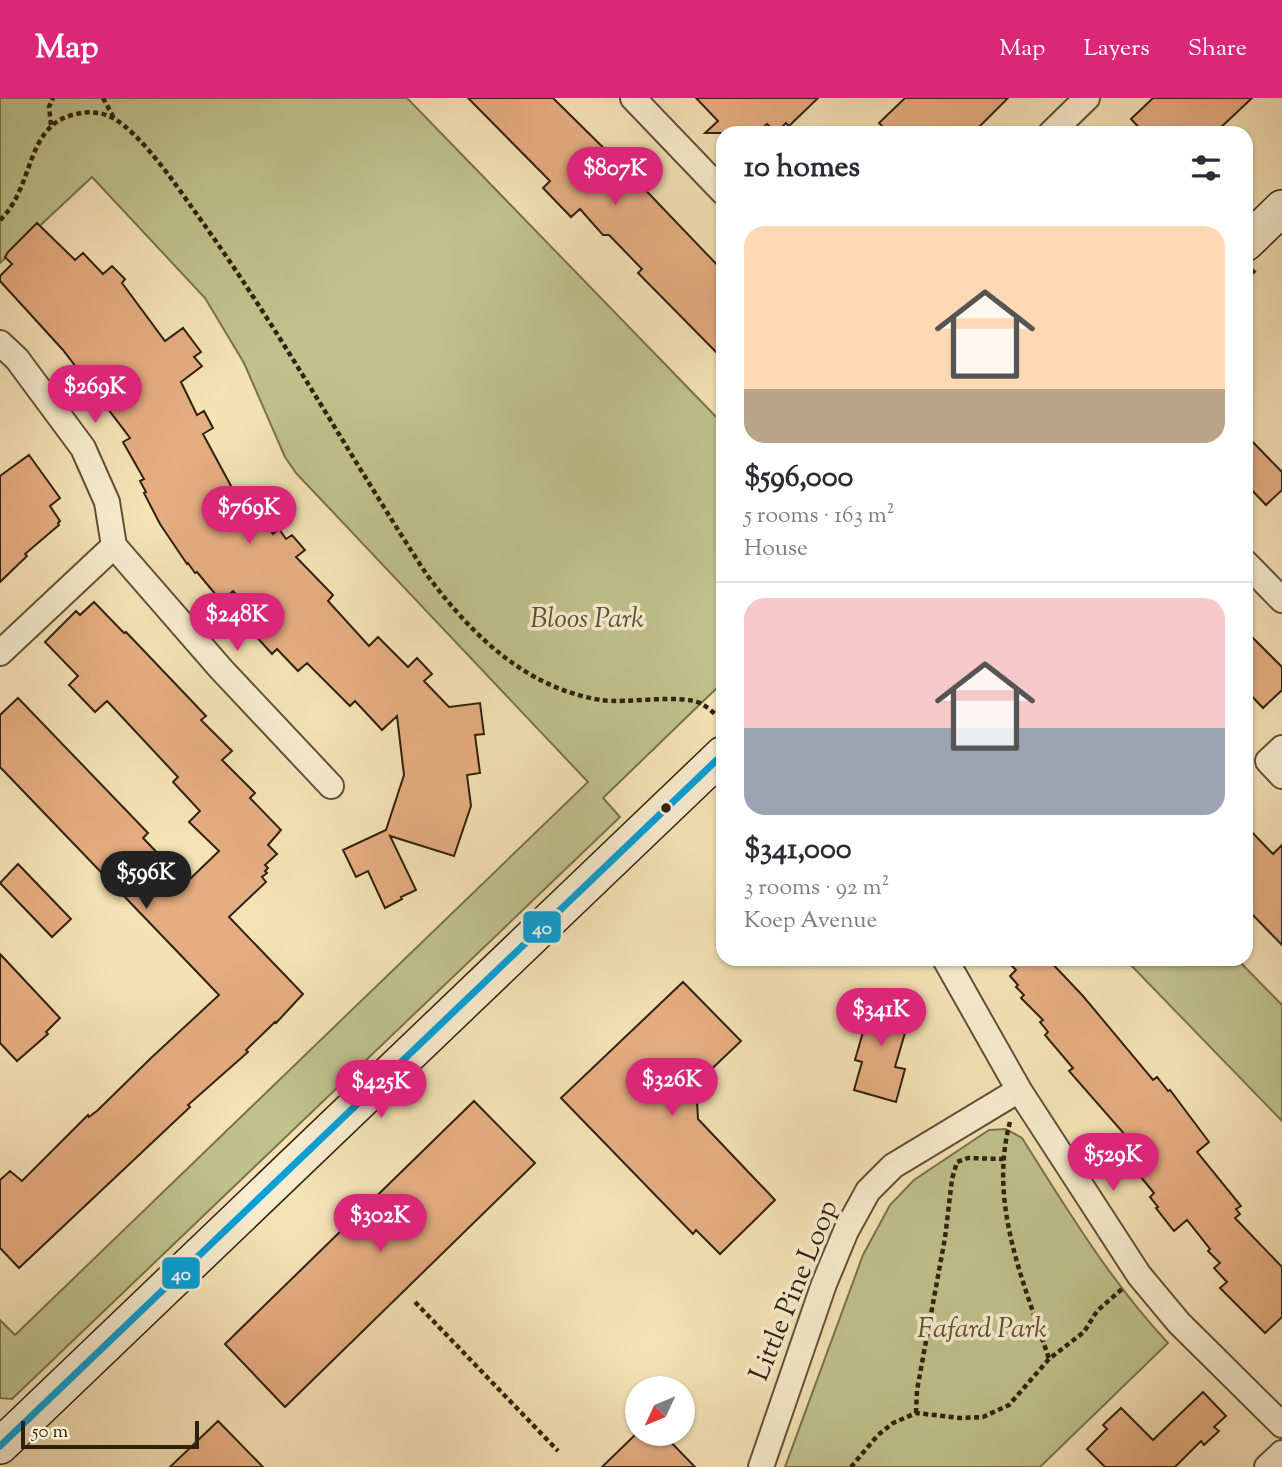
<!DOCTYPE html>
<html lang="en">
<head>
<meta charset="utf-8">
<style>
	body { margin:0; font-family:"Sorts Mill Goudy",serif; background:#f2f2f3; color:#2b2b33; height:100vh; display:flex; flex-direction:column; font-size:26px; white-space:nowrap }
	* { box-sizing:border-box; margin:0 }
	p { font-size:23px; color:#7c7c81 }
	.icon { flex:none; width:38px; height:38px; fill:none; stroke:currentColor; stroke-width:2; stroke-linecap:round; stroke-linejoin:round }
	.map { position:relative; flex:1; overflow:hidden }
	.drawer { position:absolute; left:716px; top:28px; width:537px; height:840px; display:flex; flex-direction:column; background:#fff; border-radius:21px; box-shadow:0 2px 5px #0004 }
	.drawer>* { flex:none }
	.needle { width:46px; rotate:226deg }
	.fabs { position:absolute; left:625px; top:1278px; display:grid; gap:14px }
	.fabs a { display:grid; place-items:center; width:70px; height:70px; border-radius:50%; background:#fff; box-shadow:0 2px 5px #0004; font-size:35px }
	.scale { position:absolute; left:21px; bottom:18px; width:178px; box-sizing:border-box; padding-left:7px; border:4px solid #30210f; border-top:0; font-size:19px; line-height:24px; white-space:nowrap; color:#30210f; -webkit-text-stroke:5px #f8eccf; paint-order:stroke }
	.price { position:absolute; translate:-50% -60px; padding:0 16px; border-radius:24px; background:#db2777; color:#fff; font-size:23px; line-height:46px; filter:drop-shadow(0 2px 4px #0008) }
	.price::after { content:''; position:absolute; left:50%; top:42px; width:21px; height:16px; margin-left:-10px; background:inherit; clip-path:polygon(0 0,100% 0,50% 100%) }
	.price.active { background:#222; color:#fff }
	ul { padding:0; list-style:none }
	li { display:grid; align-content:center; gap:14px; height:371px; padding:0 28px }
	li+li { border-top:2px solid #e1e1e2 }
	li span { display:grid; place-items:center; height:217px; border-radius:21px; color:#555 }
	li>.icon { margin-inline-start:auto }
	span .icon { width:126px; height:126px; fill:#fffc; stroke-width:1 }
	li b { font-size:30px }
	h2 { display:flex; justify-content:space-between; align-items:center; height:84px; padding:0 28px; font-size:30px }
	header { display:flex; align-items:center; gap:42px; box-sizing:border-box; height:98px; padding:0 35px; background:#db2777; color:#fff }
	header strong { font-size:33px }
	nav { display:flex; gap:38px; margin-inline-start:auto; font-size:24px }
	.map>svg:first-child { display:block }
</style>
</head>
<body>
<header>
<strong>Map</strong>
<nav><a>Map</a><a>Layers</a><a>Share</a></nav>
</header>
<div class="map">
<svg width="1282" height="1369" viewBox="0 0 1282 1369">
	<rect width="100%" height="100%" fill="#f5e2b5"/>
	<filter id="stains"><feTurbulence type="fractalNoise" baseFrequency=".00286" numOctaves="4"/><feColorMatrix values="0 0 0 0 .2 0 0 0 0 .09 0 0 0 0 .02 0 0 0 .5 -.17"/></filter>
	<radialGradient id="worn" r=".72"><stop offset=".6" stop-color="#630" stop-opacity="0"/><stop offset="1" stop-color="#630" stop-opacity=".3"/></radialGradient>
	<path fill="#bfc28c" stroke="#78724e" stroke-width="2" d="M0 0H407L723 326V584L603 700 620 719 12 1301 0 1300V1222L15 1237 588 684 296 375 285 359 244 265 205 200 92 79 0 165Z
		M1125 861H1237L1282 907V1023Z
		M1006 1031 1022 1040C1067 1111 1110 1183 1168 1245L1040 1369H785L863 1157 890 1107 914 1082 989 1032Z"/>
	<path fill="#e5ad82" stroke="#30210f" stroke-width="2" d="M468 0H553L633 79 723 173V207L720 209 723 212V261L638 175 642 171 609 137H603L580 111 571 119 543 90 550 83Z
		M696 0H818L789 28 786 25 776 35 767 26 757 35H705L718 23Z
		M905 0H1008L973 35H889L879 25Z
		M1153 0H1252L1215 35H1144L1131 21Z
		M37 125 75 162 83 155 103 176 112 168 125 181 122 185 165 243 183 230 201 254 194 259 202 268 181 284 197 317 204 313 213 330 203 336 231 388 223 393 252 437 266 425 273 436 279 431 286 441 292 437 305 452 296 459 333 497 328 503 369 548 378 539 408 569 417 560 432 576 424 583 449 609 480 605 484 636 475 637 480 675 467 677 471 708 454 758 390 738 416 792 401 799 402 801 385 810 368 773 356 779 343 752 386 732 404 677 397 618 382 632 355 603 350 608 307 565 298 573 277 551 272 556 253 535 263 524 233 493 221 503 197 474 195 475 188 465 187 466 160 426 144 395 146 394 140 383 144 381 123 344 130 340 63 252 0 183V178L12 166 5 159 8 154Z
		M1246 337 1282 374V392L1266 407 1246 386Z
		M29 357 60 400 50 408 60 423 58 425 59 427 25 456 27 458 0 484V378Z
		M94 504 124 535 126 534 206 618 201 622 232 653 222 662 255 695 250 700 281 732 268 747 277 756 265 767 268 770 265 773 267 775 262 779 266 784 229 819 303 896 276 925 275 924 246 952 248 954 188 1007 190 1009 19 1170 0 1150V1082L10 1073 22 1083 88 1017 89 1019 98 1012 151 960 219 897 0 669V617L18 600 148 735 143 740 168 766 173 761 191 780 219 753 189 724 200 713 173 684 178 679 107 603 95 614 69 587 78 578 45 544 76 513 80 517Z
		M1246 533 1282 569V592L1263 610 1246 592Z
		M1246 728 1273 756 1282 747V847L1246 810Z
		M18 766 71 821 52 839 0 785Z
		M0 856 60 920 46 934 48 936 17 963 0 945Z
		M1005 861H1048L1083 898 1153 982 1157 979 1168 993 1170 992 1209 1044 1197 1054 1241 1108 1236 1111 1240 1116 1235 1120 1282 1169V1219L1265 1235 1220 1190 1227 1184 1214 1170 1220 1165 1208 1153 1210 1151 1187 1122 1174 1133 1156 1110 1158 1109 1150 1099 1154 1095 1122 1056 1134 1047 1069 973 1073 970 1045 937 1048 934 1040 924 1043 922 1021 900 1024 897 1016 889 1018 887 1010 878 1016 872Z
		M683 884 741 943 696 986 698 1021 775 1102 720 1156 696 1132 693 1136 561 1000Z
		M878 901 912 911 895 969 905 971 896 1004 854 992 862 964 855 962 863 934 849 913Z
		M474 1003 535 1065 285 1309 225 1246Z
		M1203 1294 1226 1318 1214 1329 1219 1333 1204 1347 1201 1343 1175 1369H1105L1087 1351 1107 1331 1103 1327 1121 1310 1153 1342Z
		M218 1323 263 1369H170Z
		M637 1335H662L695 1369H602Z"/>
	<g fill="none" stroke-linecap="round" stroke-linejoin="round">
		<g stroke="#615138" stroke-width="28">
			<path id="minor" d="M633 0 723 94
				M1051 35 1087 0
				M0 245 17 261 83 350 107 404 114 448 221 571 331 688
				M1246 465 1282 502
				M0 555 114 448
				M1282 650 1268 663 1282 678
				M945 861 1019 992 1139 1177 1179 1225 1282 1327
				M761 1369 824 1186 846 1133 868 1093 893 1068 1019 992
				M1267 1369 1282 1355"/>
		</g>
		<g stroke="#30210f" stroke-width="38">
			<path id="secondary" d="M1246 145 1282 110
				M0 1348 723 656"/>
		</g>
		<path stroke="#30210f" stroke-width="4.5" stroke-dasharray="5 3.5" stroke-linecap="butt" d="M103 0 114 20
			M51 27 49 9 53 0
			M0 122C34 90 25 30 72 17 86 13 100 13 113 20 141 36 174 84 193 111 278 228 348 356 427 477 471 536 525 590 601 602 627 606 682 595 702 606 709 610 716 617 723 623
			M1246 181 1255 172
			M1010 1024C988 1106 1024 1184 1049 1261
			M415 1204 558 1353
			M916 1315 917 1292 945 1140 952 1081 957 1064 968 1060 1003 1061
			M851 1369 878 1337 893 1325 916 1315 960 1320 983 1319 1009 1307 1049 1261 1084 1234 1097 1213 1122 1191"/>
		<use href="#minor" stroke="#f8eccf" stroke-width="24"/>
		<use href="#secondary" stroke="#f8eccf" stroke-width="35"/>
		<g stroke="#f8eccf" stroke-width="12">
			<path id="bus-1" d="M0 1348 723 656"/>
		</g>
		<use href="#bus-1" stroke="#05a0d9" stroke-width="7"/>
	</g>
	<circle fill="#30210f" stroke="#f8eccf" stroke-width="2.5" cx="666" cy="710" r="6"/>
	<g text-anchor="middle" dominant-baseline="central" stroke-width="7" stroke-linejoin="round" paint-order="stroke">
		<g font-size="28" font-style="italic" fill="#5b5134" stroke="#f8eccf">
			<text x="587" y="522">Bloos Park</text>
			<text x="982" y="1232">Fafard Park</text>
		</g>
		<g font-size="28" fill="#30210f" stroke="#f8eccf">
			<text transform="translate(795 1193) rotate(-68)">Little Pine Loop</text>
		</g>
	</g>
	<g stroke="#f8eccf" stroke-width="2.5">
		<rect x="522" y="812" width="40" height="34" rx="7" fill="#05a0d9"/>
		<rect x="161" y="1158" width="40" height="34" rx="7" fill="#05a0d9"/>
	</g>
	<g font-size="19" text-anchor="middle" font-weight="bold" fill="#fff">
		<text x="542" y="836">40</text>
		<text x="181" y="1182">40</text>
	</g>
	<rect width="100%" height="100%" filter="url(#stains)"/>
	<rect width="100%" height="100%" fill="url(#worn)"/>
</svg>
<div class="fabs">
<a><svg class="needle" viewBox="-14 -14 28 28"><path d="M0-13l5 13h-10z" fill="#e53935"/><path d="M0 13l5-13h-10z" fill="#7c7c81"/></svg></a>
</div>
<div class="scale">50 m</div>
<b class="price" style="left:615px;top:109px">$807K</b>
<b class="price" style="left:95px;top:327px">$269K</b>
<b class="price" style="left:249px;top:448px">$769K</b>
<b class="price" style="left:237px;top:555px">$248K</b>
<b class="price active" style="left:146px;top:813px">$596K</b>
<b class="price" style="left:881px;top:950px">$341K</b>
<b class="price" style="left:672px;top:1020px">$326K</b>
<b class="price" style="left:381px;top:1022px">$425K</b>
<b class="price" style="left:1113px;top:1095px">$529K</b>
<b class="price" style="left:380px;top:1156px">$302K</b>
<section class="drawer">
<h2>10 homes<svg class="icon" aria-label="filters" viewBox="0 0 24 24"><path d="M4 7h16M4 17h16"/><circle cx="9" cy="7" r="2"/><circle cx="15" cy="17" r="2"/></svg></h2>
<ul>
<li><span style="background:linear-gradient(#ffd9b3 75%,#b9a48a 0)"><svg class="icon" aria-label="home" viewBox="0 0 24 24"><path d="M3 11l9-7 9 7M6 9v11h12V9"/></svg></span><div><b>$596,000</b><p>5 rooms · 163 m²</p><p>House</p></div></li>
<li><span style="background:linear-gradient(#f6c9c9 60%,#9aa5b1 0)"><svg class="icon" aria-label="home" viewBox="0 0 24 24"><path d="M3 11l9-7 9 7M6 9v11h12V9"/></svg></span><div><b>$341,000</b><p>3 rooms · 92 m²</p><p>Koep Avenue</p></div></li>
</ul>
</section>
</div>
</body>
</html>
